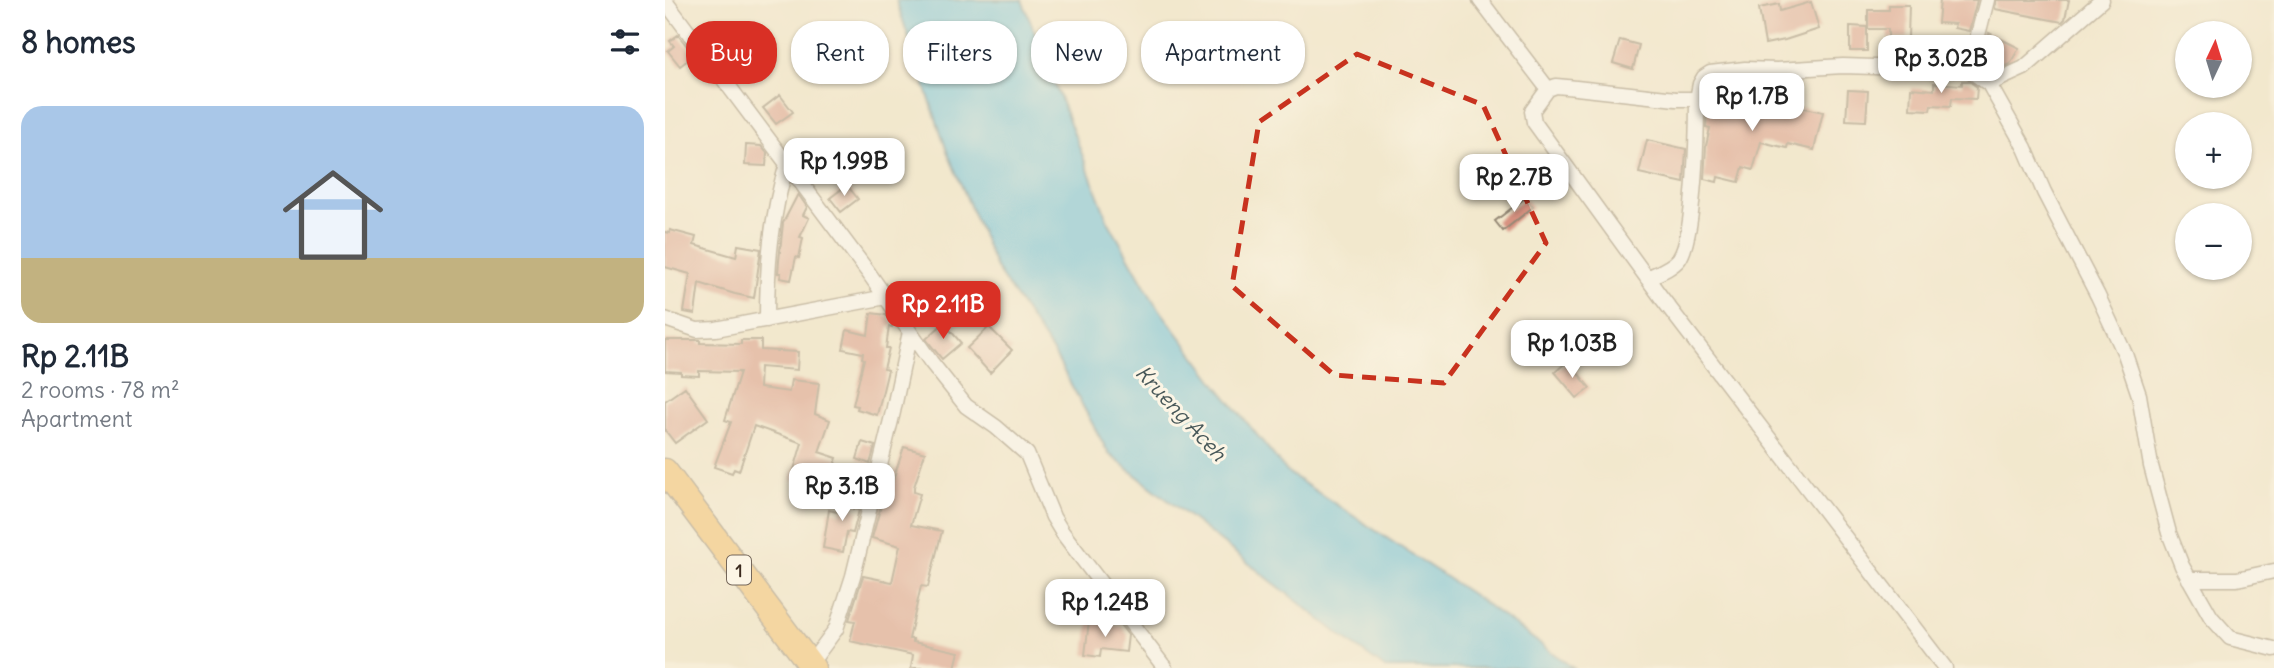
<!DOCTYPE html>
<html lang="en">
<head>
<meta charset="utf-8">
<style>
	body { margin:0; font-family:Delius,sans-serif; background:#f2f2f3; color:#1f2937; height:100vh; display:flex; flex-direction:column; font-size:26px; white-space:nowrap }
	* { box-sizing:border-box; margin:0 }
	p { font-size:23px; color:#747a83 }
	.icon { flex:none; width:38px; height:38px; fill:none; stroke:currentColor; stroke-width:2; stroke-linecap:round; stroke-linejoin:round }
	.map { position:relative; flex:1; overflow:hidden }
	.drawer { display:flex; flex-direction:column; background:#fff; width:665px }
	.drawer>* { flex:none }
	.guide { position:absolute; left:21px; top:21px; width:665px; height:63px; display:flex; gap:14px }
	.needle { width:46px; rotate:4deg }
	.tools { position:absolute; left:1510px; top:21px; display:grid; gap:14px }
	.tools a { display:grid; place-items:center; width:77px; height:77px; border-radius:50%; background:#fff; box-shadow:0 2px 5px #0004; font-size:35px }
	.price { position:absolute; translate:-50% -60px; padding:0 16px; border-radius:14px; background:#fff; color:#222; font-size:23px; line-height:46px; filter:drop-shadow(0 2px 4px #0008) }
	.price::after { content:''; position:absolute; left:50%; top:42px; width:21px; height:16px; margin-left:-10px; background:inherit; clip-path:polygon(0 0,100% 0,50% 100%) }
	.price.active { background:#d93025; color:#fff }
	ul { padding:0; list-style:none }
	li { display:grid; align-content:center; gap:14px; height:371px; padding:0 21px }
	li span { display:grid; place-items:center; height:217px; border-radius:21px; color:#555 }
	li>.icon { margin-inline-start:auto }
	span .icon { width:126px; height:126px; fill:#fffc; stroke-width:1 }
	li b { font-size:30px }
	h2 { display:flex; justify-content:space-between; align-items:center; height:84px; padding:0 21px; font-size:30px }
	.pill { padding:0 24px; border-radius:28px; background:#fff; box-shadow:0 2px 5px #0004; font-size:24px; line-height:63px }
	.pill.active { background:#d93025; color:#fff }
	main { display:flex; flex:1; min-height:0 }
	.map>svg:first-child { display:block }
</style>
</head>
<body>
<main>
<section class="drawer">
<h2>8 homes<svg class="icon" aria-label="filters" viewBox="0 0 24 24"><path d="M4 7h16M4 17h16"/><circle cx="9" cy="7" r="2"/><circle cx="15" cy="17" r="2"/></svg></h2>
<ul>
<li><span style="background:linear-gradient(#a9c7e8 70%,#c2b280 0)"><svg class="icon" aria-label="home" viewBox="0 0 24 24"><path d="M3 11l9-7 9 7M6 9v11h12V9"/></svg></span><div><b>Rp 2.11B</b><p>2 rooms · 78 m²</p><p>Apartment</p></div></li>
</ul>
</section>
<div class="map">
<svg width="1609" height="668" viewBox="0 0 1609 668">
	<rect width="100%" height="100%" fill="#fcf5e5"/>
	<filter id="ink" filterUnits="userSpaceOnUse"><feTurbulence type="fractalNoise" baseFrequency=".0143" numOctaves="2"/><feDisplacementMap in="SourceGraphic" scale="14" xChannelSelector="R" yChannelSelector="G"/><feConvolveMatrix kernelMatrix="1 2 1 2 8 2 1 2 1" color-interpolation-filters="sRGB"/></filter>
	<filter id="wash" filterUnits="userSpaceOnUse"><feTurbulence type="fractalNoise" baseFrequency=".00686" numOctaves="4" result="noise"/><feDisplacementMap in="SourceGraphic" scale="28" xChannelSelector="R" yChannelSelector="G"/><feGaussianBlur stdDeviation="1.57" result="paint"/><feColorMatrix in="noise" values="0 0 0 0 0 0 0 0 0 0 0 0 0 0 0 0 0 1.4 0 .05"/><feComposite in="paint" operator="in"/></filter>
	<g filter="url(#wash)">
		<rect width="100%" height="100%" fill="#f2e8cd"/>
		<path fill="#65c2e3" stroke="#507680" stroke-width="2" d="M231 0H357L443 221 489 302 554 388 622 472 814 599 908 668H720L683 641 444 454 390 355 331 268 282 151Z"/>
		<g id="blocks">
			<path fill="#d89281" d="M1275 0H1312L1304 31 1289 28 1290 24 1273 23Z
				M1331 0H1404L1400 19 1397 22 1330 9Z
				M1146 2 1154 29 1120 40 1100 44 1094 8 1114 4 1115 11Z
				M1224 5H1244L1243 38H1223V29H1203V10H1224Z
				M1185 26 1202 27V51H1185Z
				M1324 33 1354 48 1345 64 1336 68 1317 58Z
				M13 35 29 55 15 66 3 51 9 46 5 41Z
				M955 40 974 45 968 69 948 63Z
				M1297 81H1304L1312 87 1311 99 1287 98 1286 106 1266 105 1265 110 1245 109 1246 88 1269 90V83L1297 85Z
				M1183 90 1203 91 1201 121 1181 120Z
				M1046 94 1064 95 1135 112 1136 107 1158 112 1149 150 1123 144 1122 148 1096 142 1088 170 1078 167 1074 182 1053 177 1052 182 1039 179 1041 146 1045 128 1041 127 1042 112 1044 113Z
				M115 95 128 112 111 124 98 108Z
				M982 140 1021 149 1019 183 974 173Z
				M81 145 96 146 102 153 101 166 80 165Z
				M182 185 193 199 176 212 165 198Z
				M133 194 142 207 138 215 144 218 135 237 138 238 134 258 131 257 126 280 115 278 116 273H113L114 261 118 223Z
				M860 198 868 207 838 231 830 221Z
				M5 230 31 237 29 245 71 257 73 245 96 249 89 298 70 294 34 283 30 314 19 312 25 274 0 267V232L5 233Z
				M206 313 221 315 228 324 227 327 224 326 221 348H224L219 369 223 370 212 415 192 409 193 406 188 405 199 359 197 358 198 353 178 349 182 330 203 335Z
				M279 323 296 343 277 359 261 339Z
				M324 327 347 350 325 373 302 348Z
				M0 340H35V343L76 344V340H96V350L133 352 132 370 95 367 94 388 124 392 126 380 154 383 150 414 165 420 154 452 172 458 166 475 150 469 144 486 126 480 137 443 89 426 74 471 69 469 67 473 49 467 66 422 60 420 75 372 34 371V376L16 375V372L0 371Z
				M903 361 925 388 912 398 890 372Z
				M20 387 43 419 10 443 0 430V401Z
				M197 442 210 446 205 464 192 459Z
				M239 447 260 453 249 487V492L255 494 246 525 277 531 263 587 256 586 244 639H248V642L294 652 290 668H246L248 655 185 641 190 621 184 620 198 576 227 582 235 546 207 538 222 484 226 486Z
				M184 487 194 489 189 509 194 510 188 533 182 532 178 552 158 548 164 510 176 513Z
				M424 621 456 626 463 635 461 652 436 649 435 657 420 655Z"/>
		</g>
	</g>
	<g filter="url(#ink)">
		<use href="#blocks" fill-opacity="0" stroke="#968976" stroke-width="2"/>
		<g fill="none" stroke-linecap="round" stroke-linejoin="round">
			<g stroke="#968976" stroke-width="17">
				<path id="minor" d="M815 0 883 89 867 111 869 122 996 297 1280 668
					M0 1 203 272 266 362 301 406 331 427 362 454 388 517 397 532 500 668
					M1304 70 1322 0
					M1324 84 1360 148 1379 192 1433 296 1460 354 1474 395 1486 466 1504 533 1517 566 1546 617 1565 638 1609 649
					M883 89 891 86 902 87 1011 99H1032L1035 84 1039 77 1045 73 1080 69 1112 70 1178 66 1304 70 1324 84 1359 68 1437 0
					M982 278C993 273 1007 268 1014 259 1030 238 1032 128 1032 99
					M0 319 32 330 51 329 221 297
					M102 320C102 265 106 216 122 164
					M1524 579H1572L1609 571
					M145 664 171 629 188 576 228 412 245 332"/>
			</g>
			<g stroke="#968976" stroke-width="27">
				<path id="trunk" d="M0 471 148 668"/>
			</g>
			<use href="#minor" stroke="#fff" stroke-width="14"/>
			<use href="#trunk" stroke="#f6c06b" stroke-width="24"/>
		</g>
	</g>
	<path d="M0 0H1609V668H0ZM692 54 818 105 881 243 779 383 669 375 567 286 594 122Z" fill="#f2e8cd" fill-opacity=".55" fill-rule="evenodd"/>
	<path fill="none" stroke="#c8321e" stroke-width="5" stroke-dasharray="14 9" stroke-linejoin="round" d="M692 54 818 105 881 243 779 383 669 375 567 286 594 122Z"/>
	<g text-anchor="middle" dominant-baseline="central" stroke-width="6" stroke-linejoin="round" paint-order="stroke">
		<rect fill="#fcf5e5" stroke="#75675a" stroke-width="2" x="62" y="555.5" width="24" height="29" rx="5"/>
		<g font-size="18" font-weight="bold" fill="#3b2a1e">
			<text x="74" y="570">1</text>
		</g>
		<g font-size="21" font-style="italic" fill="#485859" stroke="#fcf5e5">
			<text transform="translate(516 413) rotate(47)">Krueng Aceh</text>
		</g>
	</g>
</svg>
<div class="tools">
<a><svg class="needle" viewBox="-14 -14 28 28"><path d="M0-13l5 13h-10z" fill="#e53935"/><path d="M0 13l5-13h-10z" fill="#747a83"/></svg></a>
<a>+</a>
<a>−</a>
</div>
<b class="price" style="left:1276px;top:95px">Rp 3.02B</b>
<b class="price" style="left:1087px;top:133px">Rp 1.7B</b>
<b class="price" style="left:179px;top:198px">Rp 1.99B</b>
<b class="price" style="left:849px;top:214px">Rp 2.7B</b>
<b class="price active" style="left:278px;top:341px">Rp 2.11B</b>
<b class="price" style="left:907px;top:380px">Rp 1.03B</b>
<b class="price" style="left:177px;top:523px">Rp 3.1B</b>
<b class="price" style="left:440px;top:639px">Rp 1.24B</b>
<div class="guide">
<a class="pill active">Buy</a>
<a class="pill">Rent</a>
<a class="pill">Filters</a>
<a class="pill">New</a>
<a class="pill">Apartment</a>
</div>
</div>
</main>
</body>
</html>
